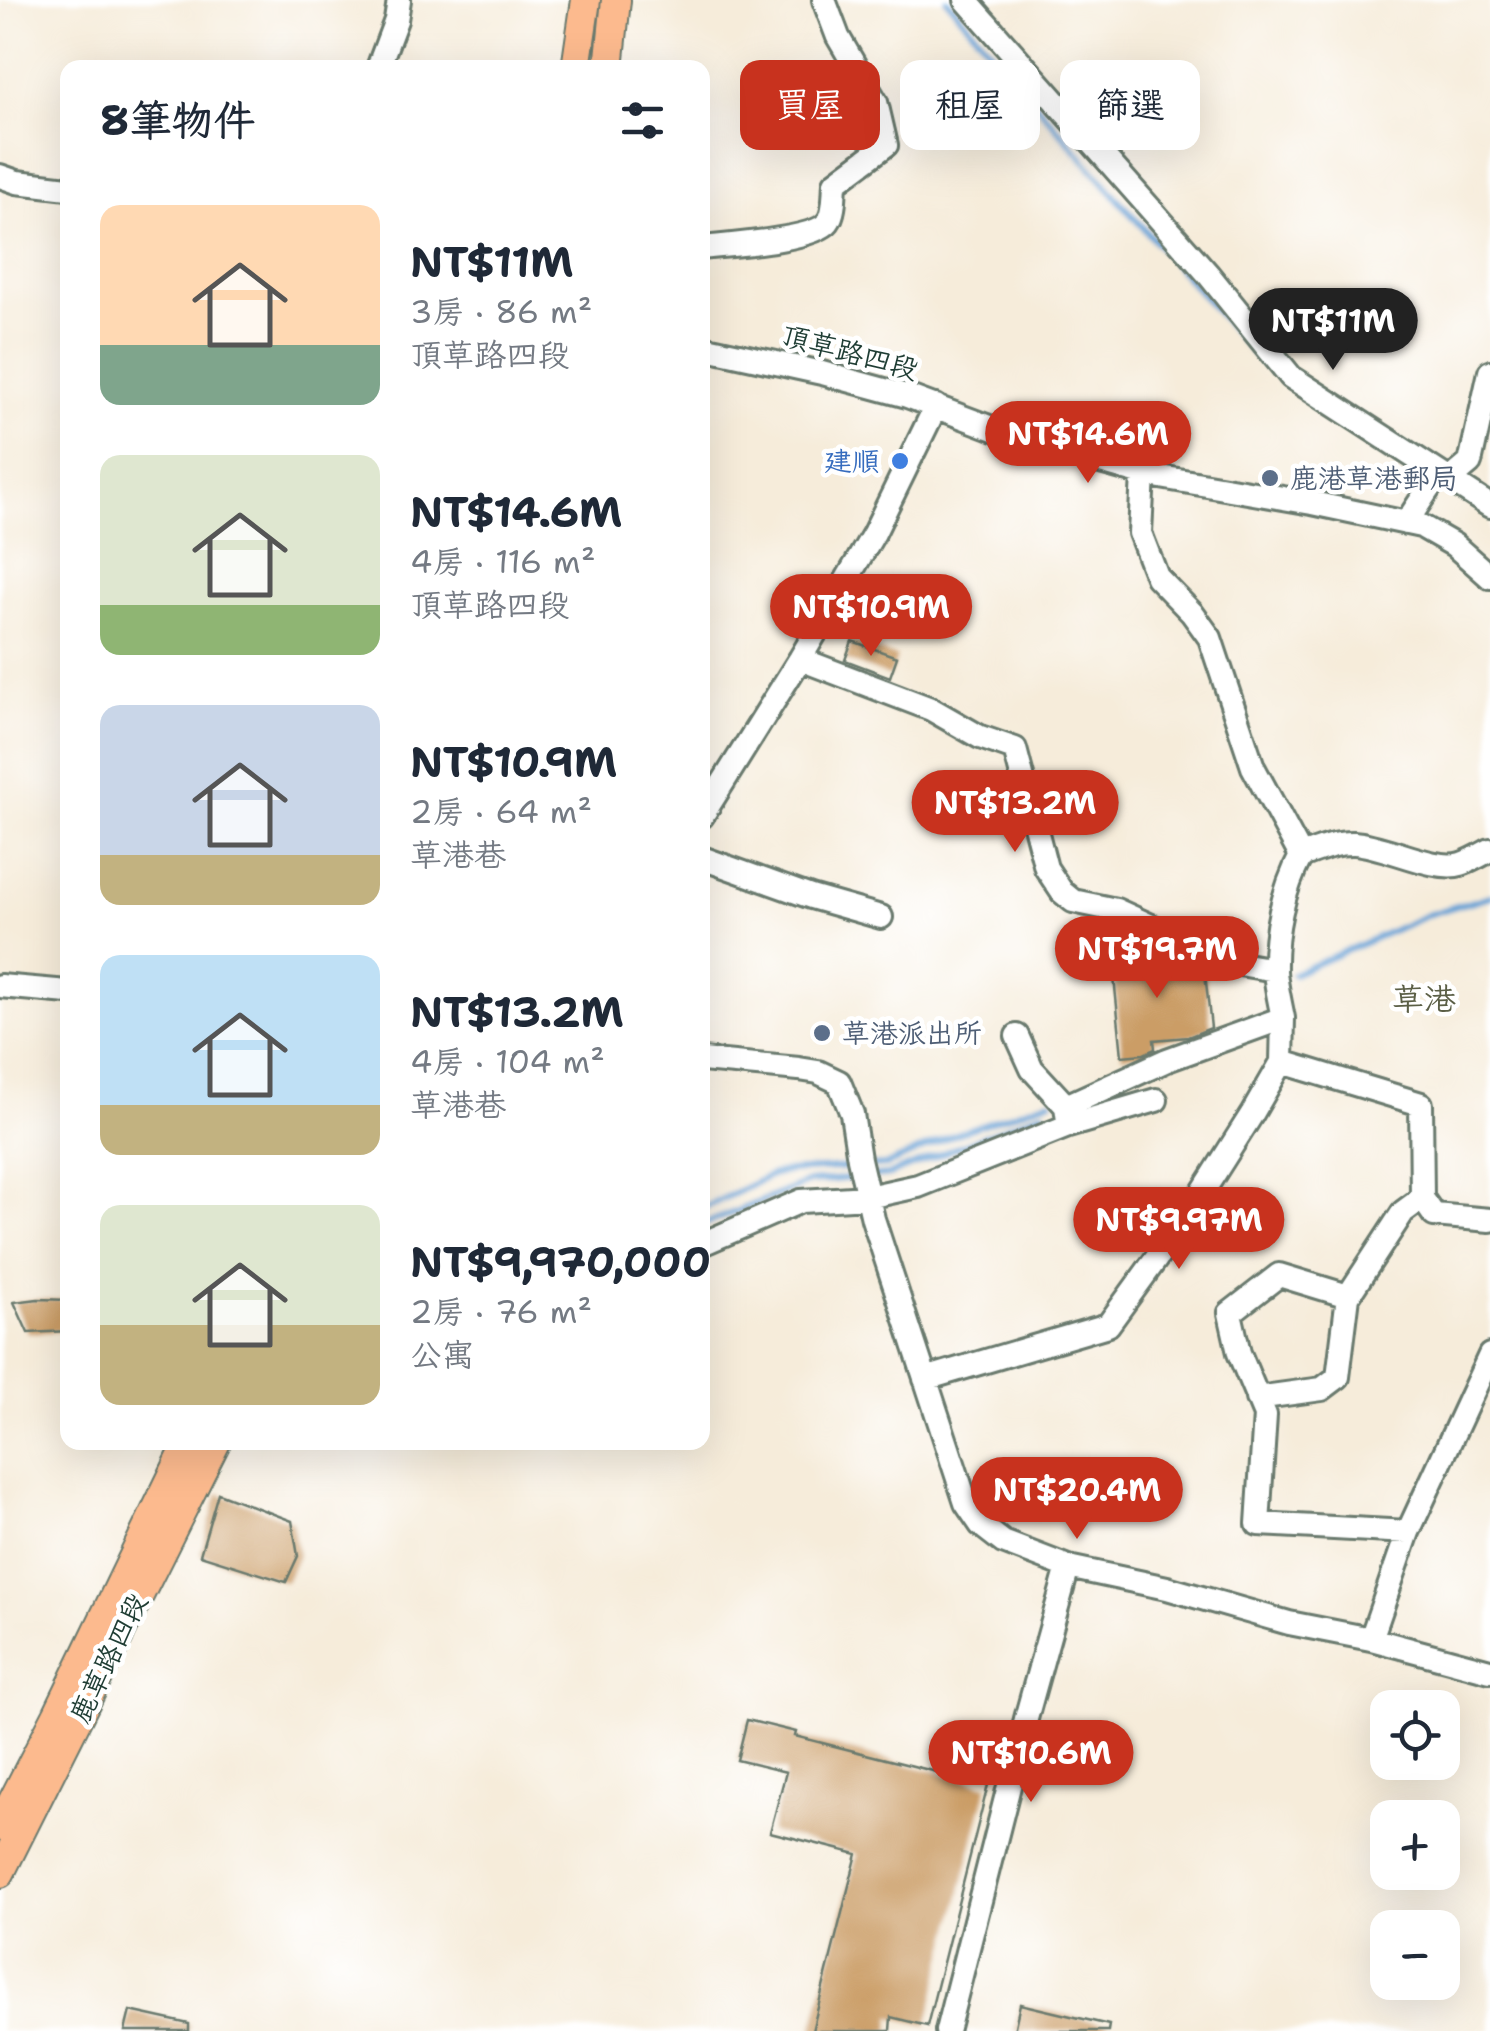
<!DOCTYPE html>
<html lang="zh-TW">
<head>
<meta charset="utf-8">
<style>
	body { margin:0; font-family:"Shantell Sans","LXGW WenKai TC",sans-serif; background:#f6f6f7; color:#1f2937; height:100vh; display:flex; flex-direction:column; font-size:38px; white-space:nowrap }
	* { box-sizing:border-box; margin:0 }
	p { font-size:32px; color:#747a83 }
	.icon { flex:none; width:55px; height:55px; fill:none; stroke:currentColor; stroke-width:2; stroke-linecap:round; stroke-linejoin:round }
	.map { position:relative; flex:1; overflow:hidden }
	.drawer { position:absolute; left:60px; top:60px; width:650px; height:1390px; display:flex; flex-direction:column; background:#fff; border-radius:20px; box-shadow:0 10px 40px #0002 }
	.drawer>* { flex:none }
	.hud { position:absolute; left:740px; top:60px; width:600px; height:90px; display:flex; gap:20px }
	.tools { position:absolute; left:1370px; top:1690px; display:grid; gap:20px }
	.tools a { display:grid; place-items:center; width:90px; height:90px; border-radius:20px; background:#fff; box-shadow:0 10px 40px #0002; font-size:50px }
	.price { position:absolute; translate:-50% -85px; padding:0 22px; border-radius:35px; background:#c8321e; color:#fff; font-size:32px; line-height:65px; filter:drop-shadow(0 2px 5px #0008) }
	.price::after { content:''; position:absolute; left:50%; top:60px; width:30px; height:22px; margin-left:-15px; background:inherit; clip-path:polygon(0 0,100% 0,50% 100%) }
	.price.active { background:#222; color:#fff }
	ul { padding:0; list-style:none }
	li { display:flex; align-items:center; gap:30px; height:250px; padding:0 40px }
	li span { display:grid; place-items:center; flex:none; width:280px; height:200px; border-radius:20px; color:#555 }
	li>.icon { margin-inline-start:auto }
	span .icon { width:120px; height:120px; fill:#fffc; stroke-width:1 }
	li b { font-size:42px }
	h2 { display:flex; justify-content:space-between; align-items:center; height:120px; padding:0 40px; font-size:42px }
	.pill { padding:0 35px; border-radius:20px; background:#fff; box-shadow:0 10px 40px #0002; font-size:35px; line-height:90px }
	.pill.active { background:#c8321e; color:#fff }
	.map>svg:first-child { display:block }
</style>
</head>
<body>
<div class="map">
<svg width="1490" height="2031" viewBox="0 0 1490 2031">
	<rect width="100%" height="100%" fill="#fff"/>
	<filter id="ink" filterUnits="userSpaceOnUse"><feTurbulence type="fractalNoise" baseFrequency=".01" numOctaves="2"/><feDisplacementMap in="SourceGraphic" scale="20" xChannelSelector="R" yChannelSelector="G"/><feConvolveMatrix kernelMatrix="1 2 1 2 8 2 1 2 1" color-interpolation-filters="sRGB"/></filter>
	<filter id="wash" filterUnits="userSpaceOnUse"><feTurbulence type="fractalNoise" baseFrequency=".0048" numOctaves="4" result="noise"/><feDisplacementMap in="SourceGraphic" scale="40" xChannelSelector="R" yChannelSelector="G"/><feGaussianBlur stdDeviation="2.25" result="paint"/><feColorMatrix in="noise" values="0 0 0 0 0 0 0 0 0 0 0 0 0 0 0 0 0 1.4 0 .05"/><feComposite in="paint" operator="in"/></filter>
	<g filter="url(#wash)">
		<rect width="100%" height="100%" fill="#f6ecda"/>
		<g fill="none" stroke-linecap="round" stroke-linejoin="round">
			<path stroke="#66a2d6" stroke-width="6" d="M947 0 1123 205 1263 364 1275 372
				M1293 974 1430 914 1490 896
				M702 1209 771 1175 789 1171 887 1165 961 1132 1051 1100
				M702 1225 809 1182 889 1175 1043 1112"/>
		</g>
		<g id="blocks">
			<path fill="#cb9d66" d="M852 641 897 657 890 677 845 660Z
				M1144 945 1147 971 1193 966 1205 973 1211 1028 1188 1037 1154 1040 1155 1049 1144 1054 1122 1056 1111 948Z
				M38 1299 68 1300V1331L28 1333 14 1302Z
				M218 1493 292 1521 298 1556 286 1582 200 1555Z
				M747 1720 796 1732 795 1736 988 1785 927 2026 891 2017 890 2031H812L857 1854 770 1832 786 1772 737 1760Z
				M1020 2004 1109 2025 1108 2031H1014Z
				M130 2011 189 2024V2031H125Z"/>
		</g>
	</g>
	<g filter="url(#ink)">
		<use href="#blocks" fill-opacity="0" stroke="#6a7a6e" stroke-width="2.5"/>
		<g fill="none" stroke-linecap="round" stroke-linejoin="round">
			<g stroke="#6a7a6e" stroke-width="28">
				<path id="minor" d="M966 0 1208 274 1291 377 1490 506
					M378 68 396 20 399 0
					M0 176 17 182 68 188
					M702 248C728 245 814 240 828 222 835 213 834 195 835 183L886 145 876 102 838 37 824 0
					M702 347 822 373 907 396 1029 442 1143 474 1312 503 1421 526 1454 545 1490 577
					M1143 474 1140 533 1157 577 1192 613 1210 638 1253 767 1301 856
					M1406 523 1435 479H1451L1470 463 1490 372
					M800 659 931 709 980 737 1015 749 1046 868 1062 892 1073 901 1116 910 1171 935 1210 959 1275 970
					M702 816 800 659 874 533 936 406
					M702 858 811 897 881 917
					M0 986 68 992
					M1017 1036 1032 1069 1066 1106 1068 1121
					M702 1060 799 1069 818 1072 839 1082 852 1114 859 1159 873 1219 966 1503 981 1525 1003 1542 1068 1567 1167 1588 1289 1623 1371 1639 1490 1671
					M1282 1062 1421 1104 1422 1198 1434 1215 1490 1220
					M1066 1106 1167 1060 1283 1018C1280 1003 1276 986 1275 971 1274 932 1283 890 1301 856 1318 850 1336 842 1354 843 1386 845 1434 872 1461 864 1471 861 1481 855 1490 850
					M702 1244 801 1201 868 1197 918 1186 1068 1126 1156 1100
					M925 1379 1108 1325 1188 1215 1252 1114 1282 1062 1283 1018
					M1257 1398 1322 1389 1338 1377 1348 1296
					M1408 1532 1258 1524 1265 1415 1239 1353 1230 1313 1279 1275 1348 1296 1403 1212 1422 1198
					M1371 1639 1408 1532 1490 1355
					M947 2031 1027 1715 1068 1567"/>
			</g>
			<g stroke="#6a7a6e" stroke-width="32">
				<path id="major" d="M576 68 586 0
					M609 68 616 0
					M0 1826 57 1715 189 1442
					M0 1873 216 1442"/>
			</g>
			<use href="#minor" stroke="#fff" stroke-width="22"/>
			<use href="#major" stroke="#fcba8e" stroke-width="28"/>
		</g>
	</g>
	<circle fill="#3f7fe0" stroke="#fff" stroke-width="4" cx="900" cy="461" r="10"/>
	<g fill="#5c6f8a" stroke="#fff" stroke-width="4">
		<circle cx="1270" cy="478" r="10"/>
		<circle cx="822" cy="1033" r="10"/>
	</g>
	<g text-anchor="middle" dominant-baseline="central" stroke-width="9" stroke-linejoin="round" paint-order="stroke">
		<g font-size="28" fill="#1f3d34" stroke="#fff">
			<text transform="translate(850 352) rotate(15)">頂草路四段</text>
			<text transform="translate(108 1658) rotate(-64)">鹿草路四段</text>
		</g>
		<g font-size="28" fill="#366cbe" stroke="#fff" text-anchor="end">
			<text x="880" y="461">建順</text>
		</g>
		<g font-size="28" fill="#4e5e75" stroke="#fff" text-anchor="start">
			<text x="1290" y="478">鹿港草港郵局</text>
			<text x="842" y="1033">草港派出所</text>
		</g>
		<g font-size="32" fill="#5b5f46" stroke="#fff">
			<text x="1424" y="998">草港</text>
		</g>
	</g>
</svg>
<div class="tools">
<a><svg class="icon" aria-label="locate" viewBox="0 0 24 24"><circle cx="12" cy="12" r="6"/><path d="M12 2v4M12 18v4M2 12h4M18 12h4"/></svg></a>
<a>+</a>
<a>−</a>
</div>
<b class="price active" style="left:1333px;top:373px">NT$11M</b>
<b class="price" style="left:1088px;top:486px">NT$14.6M</b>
<b class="price" style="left:871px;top:659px">NT$10.9M</b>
<b class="price" style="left:1015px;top:855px">NT$13.2M</b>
<b class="price" style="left:1157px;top:1001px">NT$19.7M</b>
<b class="price" style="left:1179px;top:1272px">NT$9.97M</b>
<b class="price" style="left:1077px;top:1542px">NT$20.4M</b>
<b class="price" style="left:1031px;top:1805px">NT$10.6M</b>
<div class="hud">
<a class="pill active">買屋</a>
<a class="pill">租屋</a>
<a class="pill">篩選</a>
</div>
<section class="drawer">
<h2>8筆物件<svg class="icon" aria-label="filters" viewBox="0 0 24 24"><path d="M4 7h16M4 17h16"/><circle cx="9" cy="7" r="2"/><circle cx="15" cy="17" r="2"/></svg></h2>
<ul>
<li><span style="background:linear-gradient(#ffd9b3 70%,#7fa58c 0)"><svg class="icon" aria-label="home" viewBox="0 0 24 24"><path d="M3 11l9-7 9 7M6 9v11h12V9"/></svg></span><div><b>NT$11M</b><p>3房 · 86 m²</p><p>頂草路四段</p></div></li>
<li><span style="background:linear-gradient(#dfe7d0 75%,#8fb573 0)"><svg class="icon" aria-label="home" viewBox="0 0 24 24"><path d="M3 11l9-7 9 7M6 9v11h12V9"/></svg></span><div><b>NT$14.6M</b><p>4房 · 116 m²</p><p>頂草路四段</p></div></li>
<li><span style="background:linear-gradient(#c9d6e8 75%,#c2b280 0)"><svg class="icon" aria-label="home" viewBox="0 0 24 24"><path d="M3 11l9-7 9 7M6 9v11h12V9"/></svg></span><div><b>NT$10.9M</b><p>2房 · 64 m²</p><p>草港巷</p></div></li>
<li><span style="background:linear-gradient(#bfe0f5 75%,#c2b280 0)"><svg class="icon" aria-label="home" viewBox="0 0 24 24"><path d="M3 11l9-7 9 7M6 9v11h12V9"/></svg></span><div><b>NT$13.2M</b><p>4房 · 104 m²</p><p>草港巷</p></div></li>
<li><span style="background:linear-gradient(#dfe7d0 60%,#c2b280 0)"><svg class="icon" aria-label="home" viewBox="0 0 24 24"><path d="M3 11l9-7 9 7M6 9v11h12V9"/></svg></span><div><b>NT$9,970,000</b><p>2房 · 76 m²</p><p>公寓</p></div></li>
</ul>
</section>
</div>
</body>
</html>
